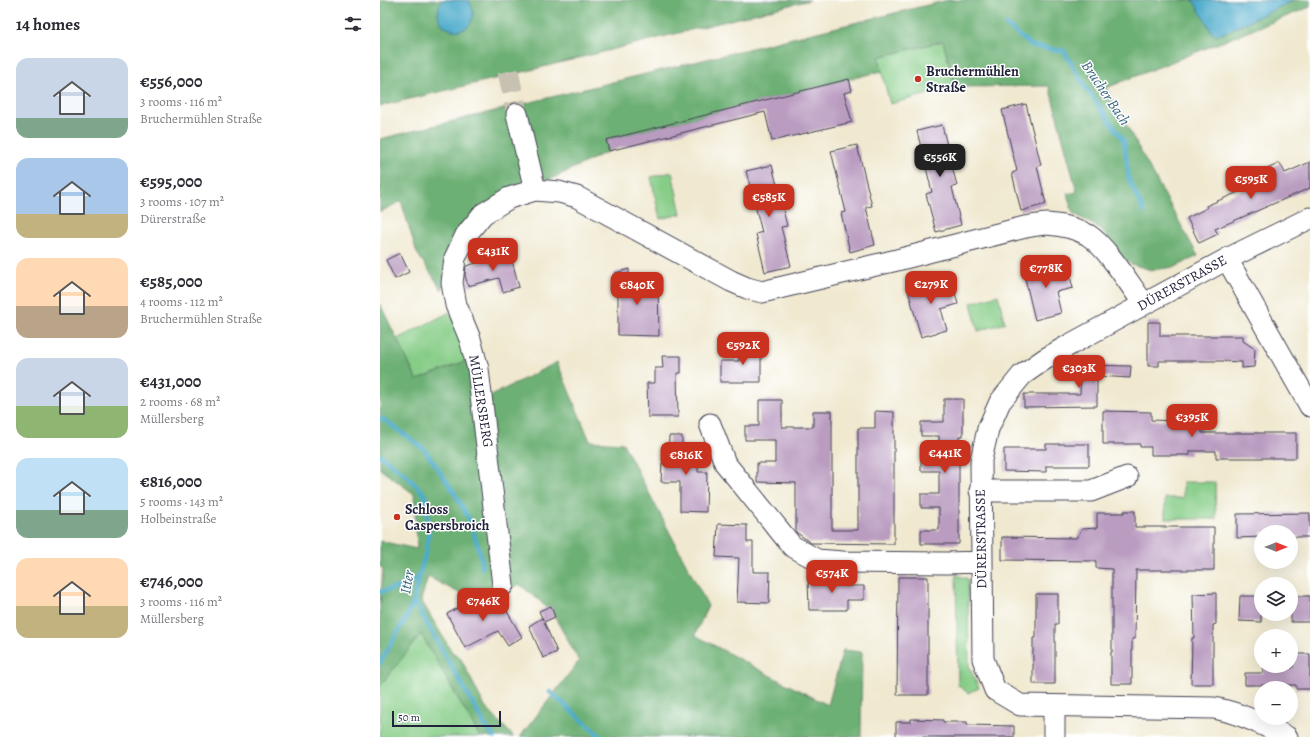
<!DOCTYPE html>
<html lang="en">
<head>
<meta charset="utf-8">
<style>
	body { margin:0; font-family:Alegreya,serif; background:#f7f7f7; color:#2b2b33; height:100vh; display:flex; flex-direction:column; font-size:15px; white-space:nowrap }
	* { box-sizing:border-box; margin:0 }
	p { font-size:13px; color:#7c7c81 }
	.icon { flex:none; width:22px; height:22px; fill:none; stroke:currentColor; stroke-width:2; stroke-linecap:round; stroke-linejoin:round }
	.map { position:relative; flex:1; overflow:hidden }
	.details { display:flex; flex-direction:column; background:#fff; width:380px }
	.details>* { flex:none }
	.needle { width:26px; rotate:90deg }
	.controls { position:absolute; left:874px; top:525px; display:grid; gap:8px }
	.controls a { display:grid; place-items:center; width:44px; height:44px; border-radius:50%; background:#fff; box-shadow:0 4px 16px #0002; font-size:20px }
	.scale { position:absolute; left:12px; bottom:10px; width:109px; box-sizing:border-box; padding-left:4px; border:2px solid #22223b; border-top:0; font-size:11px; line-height:14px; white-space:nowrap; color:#22223b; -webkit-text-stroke:3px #fff; paint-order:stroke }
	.price { position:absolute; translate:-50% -34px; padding:0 9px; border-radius:8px; background:#c8321e; color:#fff; font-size:13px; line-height:26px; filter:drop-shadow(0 1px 2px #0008) }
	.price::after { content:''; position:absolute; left:50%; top:24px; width:12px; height:9px; margin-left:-6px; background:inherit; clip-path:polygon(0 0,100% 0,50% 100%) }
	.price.selected { background:#222; color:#fff }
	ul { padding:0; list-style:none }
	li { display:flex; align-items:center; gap:12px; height:100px; padding:0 16px }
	li span { display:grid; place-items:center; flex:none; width:112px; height:80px; border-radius:12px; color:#555 }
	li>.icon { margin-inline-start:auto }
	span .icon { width:48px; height:48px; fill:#fffc; stroke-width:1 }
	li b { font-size:17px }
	h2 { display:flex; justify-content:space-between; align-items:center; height:48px; padding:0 16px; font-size:17px }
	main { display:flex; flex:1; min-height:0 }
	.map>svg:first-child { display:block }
</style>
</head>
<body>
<main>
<section class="details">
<h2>14 homes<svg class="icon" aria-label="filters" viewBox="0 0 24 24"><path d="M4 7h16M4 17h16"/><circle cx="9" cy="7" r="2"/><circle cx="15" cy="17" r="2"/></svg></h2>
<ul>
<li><span style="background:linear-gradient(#c9d6e8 75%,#7fa58c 0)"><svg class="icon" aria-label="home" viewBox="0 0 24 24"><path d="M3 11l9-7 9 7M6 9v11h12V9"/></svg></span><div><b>€556,000</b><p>3 rooms · 116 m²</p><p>Bruchermühlen Straße</p></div></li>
<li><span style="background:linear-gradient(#a9c7e8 70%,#c2b280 0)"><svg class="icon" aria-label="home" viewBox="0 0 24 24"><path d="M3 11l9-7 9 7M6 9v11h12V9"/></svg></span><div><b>€595,000</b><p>3 rooms · 107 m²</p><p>Dürerstraße</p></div></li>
<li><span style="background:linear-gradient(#ffd9b3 60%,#b9a48a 0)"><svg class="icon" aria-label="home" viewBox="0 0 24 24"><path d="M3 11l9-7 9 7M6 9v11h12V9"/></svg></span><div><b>€585,000</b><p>4 rooms · 112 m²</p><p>Bruchermühlen Straße</p></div></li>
<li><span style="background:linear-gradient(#c9d6e8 60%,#8fb573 0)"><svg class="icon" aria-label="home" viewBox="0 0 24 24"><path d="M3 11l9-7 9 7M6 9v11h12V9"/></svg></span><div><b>€431,000</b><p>2 rooms · 68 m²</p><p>Müllersberg</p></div></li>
<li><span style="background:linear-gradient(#bfe0f5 65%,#7fa58c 0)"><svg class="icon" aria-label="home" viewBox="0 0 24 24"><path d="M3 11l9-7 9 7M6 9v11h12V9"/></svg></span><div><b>€816,000</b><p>5 rooms · 143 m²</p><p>Holbeinstraße</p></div></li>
<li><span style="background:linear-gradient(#ffd9b3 60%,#c2b280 0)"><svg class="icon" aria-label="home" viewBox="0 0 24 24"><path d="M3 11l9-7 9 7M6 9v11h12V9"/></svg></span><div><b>€746,000</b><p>3 rooms · 116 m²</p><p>Müllersberg</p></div></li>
</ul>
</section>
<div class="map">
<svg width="930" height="737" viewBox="0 0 930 737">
	<rect width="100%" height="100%" fill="#fff"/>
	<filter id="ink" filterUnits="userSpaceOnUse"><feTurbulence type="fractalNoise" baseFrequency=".025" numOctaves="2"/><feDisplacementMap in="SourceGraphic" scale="8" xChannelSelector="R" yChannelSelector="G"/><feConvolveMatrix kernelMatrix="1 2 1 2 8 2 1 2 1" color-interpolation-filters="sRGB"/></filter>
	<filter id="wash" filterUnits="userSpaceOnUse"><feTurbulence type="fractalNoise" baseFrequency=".012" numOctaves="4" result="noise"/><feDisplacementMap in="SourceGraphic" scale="16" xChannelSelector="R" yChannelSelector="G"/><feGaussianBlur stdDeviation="0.9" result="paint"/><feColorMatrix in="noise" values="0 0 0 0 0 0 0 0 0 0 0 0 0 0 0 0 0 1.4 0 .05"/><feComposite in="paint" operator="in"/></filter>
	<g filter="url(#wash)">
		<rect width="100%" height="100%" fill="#f0e9d0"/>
		<path fill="#87cd88" stroke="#547862" d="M563 41 575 87 510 104 498 57Z
			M292 172 301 214 280 219 271 177Z
			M618 295 625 323 598 331 591 303Z
			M70 312 88 360 37 381 17 339Z
			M803 482H835L836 519H785V498H803Z
			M576 575 588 579 589 667 599 688 588 693 578 685Z
			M41 634 99 735 101 737H0V686Z"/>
		<path fill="#6db074" stroke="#486958" d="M3 0H430L135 74 0 106V1Z
			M568 0H930V7L726 88 818 256 795 267 771 270 751 264 734 249 722 230 693 213 687 194 697 192 669 86 575 87 563 41 499 57 502 71 226 140 229 151 171 179 141 187 68 254 62 290 37 253 21 201 0 212V139Z
			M0 304 37 380 88 360 95 404 177 362 210 441 243 443 328 606 315 635 389 675 448 705 463 650 482 652 481 737H140L199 661 175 617 159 600 139 584 119 595 109 597 85 596 48 577 41 600 72 652 80 657 105 707 134 737H101L99 735 41 634 0 686V604L3 568 0 567V541L37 549 34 494 0 469Z"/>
		<path fill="#4babca" stroke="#366682" d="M63 0H87C92 4 94 11 93 17 86 44 44 26 63 0Z
			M813 0H915L841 34H833Z"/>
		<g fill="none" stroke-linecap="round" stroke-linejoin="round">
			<path stroke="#4babca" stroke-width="4.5" d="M626 25 652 46 684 51 704 85 744 141 749 180 764 212
				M0 419H3L44 449 74 492 90 521 101 557 102 568
				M0 455 29 478 45 495 49 529 46 551 35 592 34 601 108 730 115 737
				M0 592 23 586 39 577
				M0 663 28 614 34 601
				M170 692 221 737"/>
		</g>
		<g id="blocks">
			<path fill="#ba9cc1" d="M469 79 472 91 464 93 472 122 392 141 385 112 229 151 226 140Z
				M646 104 661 165 657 166 666 204 641 211 632 173 637 171 622 110Z
				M562 125 577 186 572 187 581 225 556 232 546 194 552 192 537 131Z
				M477 145 492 206 486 207 495 245 470 252 461 213 466 212 451 151Z
				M930 162V188L835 229 838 234 819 243 807 218 827 208 826 206 863 190 862 188 891 176 887 169 900 163 905 173Z
				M392 165 407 226 401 227 411 266 385 272 376 234 382 232 366 171Z
				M20 253 29 272 15 279 6 260Z
				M130 253 139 287 123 292 119 278 88 286 85 275 86 266Z
				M670 263 672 269 687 265 693 288 676 292 681 313 655 320 643 270Z
				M249 269V280H278L279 336 238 335V287L233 281V277L235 273Z
				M556 279 558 286 572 282 578 304 561 309 567 330 541 337 527 287Z
				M768 322H780V336H863V341L875 349 874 367 862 368V362L842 361H779V366H768Z
				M359 344H381V382H340V361H359Z
				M282 356H301V373H297L298 417H268L267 383H275V368H283Z
				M701 365 751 366 750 378 717 376V406L644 407V394H700Z
				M564 399H583V436H579V544H541V530H559V508H541V494H559V471H541V458H559V436H541V422H564Z
				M379 400H402V427H433V411H452V530H478V428H495V411L514 412V544L431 543 416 532V483L377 482V463H395V440H365V426H379Z
				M723 411 771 412V420L822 422V433H916V458H836V451H810V455H771V447H760V444H723Z
				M289 436H302V450H311L317 456V463H318V472H327L326 512 300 511V482H281L282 463H288Z
				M666 444H709V466H666V472L624 471V449H666Z
				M744 511H755V527H834V570H756L755 639H752V684H731V652H732V569L716 568V561L622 560V537L696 538 702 529 717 528V513H744Z
				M930 513V537H911V532H881V537L857 538V514Z
				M338 524 367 525V542H373V572H390L389 603 357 602 359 558 336 557Z
				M518 577H548V695H517Z
				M428 579H467V586H484V600H467V610H429Z
				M836 593V624L833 625V684H811L812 638H814L813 594Z
				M656 594H678V624H675V684H653V638H656Z
				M118 596 142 637 128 646 118 631 85 648 67 614 97 597 101 605Z
				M860 596H881V622L859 621Z
				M911 596H930V622H911Z
				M171 606 175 617 164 622 177 652 163 658 149 626 162 618 163 620 159 611Z
				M913 654H930V689H916V685H865V673H883V668H913Z
				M531 719 563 720V722H587V725L634 726V737H516V722H531Z"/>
		</g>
	</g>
	<g filter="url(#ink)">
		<use href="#blocks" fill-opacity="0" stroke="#414051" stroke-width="1"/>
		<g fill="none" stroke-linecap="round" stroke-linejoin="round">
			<path stroke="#c7c1b2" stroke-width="21" stroke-dasharray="21 10" stroke-linecap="butt" d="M128 71 137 114"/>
			<g stroke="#414051" stroke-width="23">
				<path id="minor" d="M137 114 155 190
					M847 259 930 406
					M330 424 345 463 412 546 437 560 463 562 566 563 601 562
					M600 491H711L747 477
					M123 585 98 369 90 339 76 305 72 283 75 258 86 235 103 214 129 198 155 190 179 192 197 197 351 281 367 288 382 292 517 260 645 227C652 226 660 224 667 224 680 225 696 228 708 235 727 247 750 285 764 304
					M674 706V737
					M907 737C883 724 860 713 834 708L640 705 615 690 603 659 601 460 608 429 620 402 642 375 665 359 691 344 847 259 930 218"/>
			</g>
			<use href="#minor" stroke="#fff" stroke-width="21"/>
		</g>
	</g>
	<g fill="#c8321e" stroke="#fff" stroke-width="1.5">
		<circle cx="538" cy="79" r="4"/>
		<circle cx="17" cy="517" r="4"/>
	</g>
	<g text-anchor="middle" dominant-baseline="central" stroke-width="3" stroke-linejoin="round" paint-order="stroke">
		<g font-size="14" font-weight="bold" fill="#22223b" stroke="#fff" text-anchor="start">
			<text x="546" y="71">Bruchermühlen<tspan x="546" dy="16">Straße</tspan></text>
			<text x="25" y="509">Schloss<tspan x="25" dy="16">Caspersbroich</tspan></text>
		</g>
		<g font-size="14" fill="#22223b" stroke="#fff">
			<text transform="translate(802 283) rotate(-29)">DÜRERSTRASSE</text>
			<text transform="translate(101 401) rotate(81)">MÜLLERSBERG</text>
			<text transform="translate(601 539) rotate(-91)">DÜRERSTRASSE</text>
		</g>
		<g font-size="15" font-style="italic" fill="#34607b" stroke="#fff">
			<text transform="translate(726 93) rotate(56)">Brucher Bach</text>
			<text transform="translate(27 582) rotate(-81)">Itter</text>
		</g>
	</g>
</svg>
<div class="controls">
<a><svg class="needle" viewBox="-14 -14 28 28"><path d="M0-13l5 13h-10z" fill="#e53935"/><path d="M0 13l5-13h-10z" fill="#7c7c81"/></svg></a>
<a><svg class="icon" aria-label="layers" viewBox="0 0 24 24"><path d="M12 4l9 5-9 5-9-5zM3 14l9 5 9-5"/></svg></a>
<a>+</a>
<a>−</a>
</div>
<div class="scale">50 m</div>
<b class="price selected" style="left:560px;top:178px">€556K</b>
<b class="price" style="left:871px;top:200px">€595K</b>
<b class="price" style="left:389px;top:218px">€585K</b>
<b class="price" style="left:113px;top:272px">€431K</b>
<b class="price" style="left:666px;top:289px">€778K</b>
<b class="price" style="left:551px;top:305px">€279K</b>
<b class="price" style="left:257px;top:306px">€840K</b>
<b class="price" style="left:363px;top:366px">€592K</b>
<b class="price" style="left:699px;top:389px">€303K</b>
<b class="price" style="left:812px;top:438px">€395K</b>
<b class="price" style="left:565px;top:474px">€441K</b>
<b class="price" style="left:306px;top:476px">€816K</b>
<b class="price" style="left:452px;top:594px">€574K</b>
<b class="price" style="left:103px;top:622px">€746K</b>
</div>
</main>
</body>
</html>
